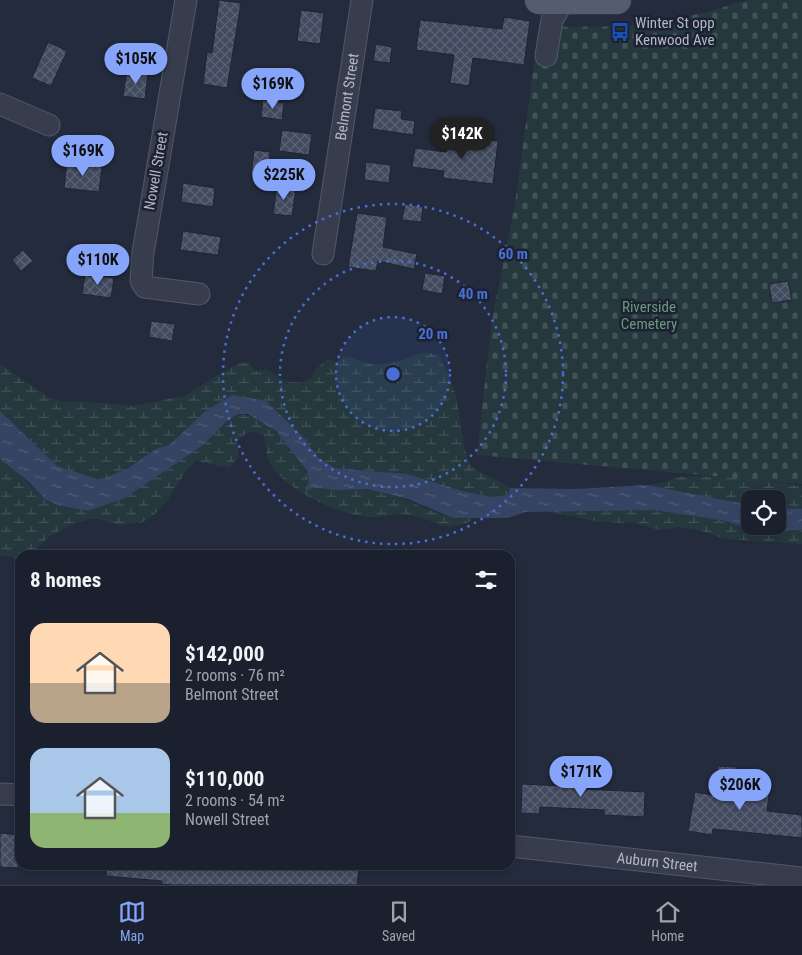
<!DOCTYPE html>
<html lang="en">
<head>
<meta charset="utf-8">
<style>
	body { margin:0; font-family:"Roboto Condensed",sans-serif; background:#272d3a; color:#f1f3f6; height:100vh; display:flex; flex-direction:column; font-size:19px; white-space:nowrap }
	* { box-sizing:border-box; margin:0 }
	p { font-size:16px; color:#9fa3aa }
	.icon { flex:none; width:28px; height:28px; fill:none; stroke:currentColor; stroke-width:2; stroke-linecap:round; stroke-linejoin:round }
	.map { position:relative; flex:1; overflow:hidden }
	.sheet { position:absolute; left:15px; top:550px; width:500px; height:320px; display:flex; flex-direction:column; background:#1a202e; border-radius:15px; box-shadow:0 2px 8px #0003,0 0 0 1px #383e4a }
	.sheet>* { flex:none }
	.controls { position:absolute; left:741px; top:490px; display:grid; gap:10px }
	.controls a { display:grid; place-items:center; width:45px; height:45px; border-radius:10px; background:#1a202e; box-shadow:0 2px 8px #0003,0 0 0 1px #383e4a; font-size:25px }
	.price { position:absolute; translate:-50% -42px; padding:0 11px; border-radius:18px; background:#86a5fa; color:#111; font-size:16px; line-height:32px; filter:drop-shadow(0 1px 2px #0008) }
	.price::after { content:''; position:absolute; left:50%; top:30px; width:15px; height:11px; margin-left:-8px; background:inherit; clip-path:polygon(0 0,100% 0,50% 100%) }
	.price.on { background:#222; color:#fff }
	ul { padding:0; list-style:none }
	li { display:flex; align-items:center; gap:15px; height:125px; padding:0 15px }
	li span { display:grid; place-items:center; flex:none; width:140px; height:100px; border-radius:15px; color:#555 }
	li>.icon { margin-inline-start:auto }
	span .icon { width:60px; height:60px; fill:#fffc; stroke-width:1 }
	li b { font-size:21px }
	h2 { display:flex; justify-content:space-between; align-items:center; height:60px; padding:0 15px; font-size:21px }
	.tabs { display:flex; justify-content:space-around; align-items:center; height:70px; border-top:1px solid #383e4a; background:#1a202e; font-size:14px; color:#9fa3aa }
	.tabs a { display:grid; justify-items:center; gap:2px }
	.tabs .on { color:#86a5fa }
	.map>svg:first-child { display:block }
</style>
</head>
<body>
<div class="map">
<svg width="802" height="885" viewBox="0 0 802 885">
	<defs>
		<pattern id="wetland-marsh" width="20" height="14" patternUnits="userSpaceOnUse" patternTransform="scale(1.25)"><rect width="20" height="14" fill="#25383e"/><path d="M1 5h8M5 5V1M11 12h8M15 12V8" fill="none" stroke="#425358"/></pattern>
		<pattern id="cemetery-stones" width="16" height="16" patternUnits="userSpaceOnUse" patternTransform="scale(1.25)"><rect width="16" height="16" fill="#25383e"/><path d="M2 7V4a2 2 0 0 1 4 0v3zM10 15v-3a2 2 0 0 1 4 0v3z" fill="#425358"/></pattern>
		<pattern id="water-ripples" width="26" height="14" patternUnits="userSpaceOnUse" patternTransform="scale(1.25)"><rect width="26" height="14" fill="#364464"/><path d="M2 4q2-2 4 0t4 0M15 11q2-2 4 0t4 0" fill="none" stroke="#515d79"/></pattern>
		<pattern id="building-cross-hatch" width="8" height="8" patternUnits="userSpaceOnUse" patternTransform="scale(1.25)"><rect width="8" height="8" fill="#424a5f"/><path d="M0 0l8 8M0 8l8-8" fill="none" stroke="#5b6274"/></pattern>
	</defs>
	<rect width="100%" height="100%" fill="#232b3d"/>
	<path fill="url(#wetland-marsh)" d="M420 353H431L440 356C445 370 454 385 457 400 460 415 463 457 473 467 482 475 498 478 510 488L508 495 493 497 462 491 407 474 335 468 318 457 301 435 266 402 233 395 183 432 169 445 156 449 127 469 105 478 96 479 57 466 0 411V364L50 398 65 402 79 401 133 406 184 396 238 363 247 362 256 371 267 369C282 380 293 388 311 378L317 368 328 359 338 362 344 356C355 358 362 362 370 364 386 367 406 359 420 353Z
		M238 414C267 415 305 456 309 484 328 494 350 486 370 490 401 495 423 509 451 517 458 519 467 518 475 519 442 535 441 521 410 515 396 512 383 518 369 517 339 515 282 489 269 461 265 453 266 443 263 435 252 428 245 433 237 441L239 456 229 468 196 461 186 471 167 501 154 515 143 522 118 525 96 518 70 525 49 537 31 555H20L19 558 0 556V437L15 470 45 499 88 511 125 498 202 446 227 421Z
		M702 476 747 478 802 486V509L778 508V499H750V505L647 485 666 482 675 477Z
		M608 509 654 510 726 521 754 531 802 530V544L724 539 706 532 681 527 659 530 633 523 599 522 541 510 588 511Z"/>
	<path fill="url(#cemetery-stones)" d="M747 0H802V484L477 455 491 326 515 203 539 27 642 26 707 12Z"/>
	<path fill="url(#water-ripples)" d="M233 395 266 401 301 435 318 457 335 468 407 474 462 491 493 497 508 495 510 488 575 489 647 485 750 505V526H778V508L802 509V530L754 531 726 521 654 510 525 512 508 518H453L408 499 368 489 333 490 315 487 307 491 305 488 309 483 307 471 276 431 248 414H238L227 421 202 446 125 498 88 511 58 505 45 499 29 482 0 459V411L57 466 97 479 105 478 127 469 156 449 169 445 207 410Z"/>
	<path fill="url(#building-cross-hatch)" stroke="#1e2434" d="M219 0 241 3 227 88 203 84 207 52 212 53Z
		M301 10 324 13 320 44 297 41Z
		M504 17 530 21 524 65 473 58 469 86 450 83 454 55 416 50 420 20 502 29Z
		M48 42 67 51 51 86 32 78Z
		M376 44 392 47 390 63 373 61Z
		M127 70 148 73 145 99 123 96Z
		M263 100 284 103 282 120 261 117Z
		M375 108 402 111 401 119 415 121 413 135 372 129Z
		M282 130 312 134 309 155 279 151Z
		M448 135 498 141 493 184 443 178 444 171 412 167 415 148 446 152Z
		M254 150 270 152 267 178 251 176Z
		M67 162 102 167 99 192 64 188Z
		M366 162 391 165 389 183 364 180Z
		M183 183 215 188 213 207 181 202Z
		M277 186 296 188 292 216 273 214Z
		M405 204 423 207 421 222 402 220Z
		M357 213 387 217 383 247 417 254 414 269 378 261 376 271 348 267Z
		M183 231 221 237 218 255 180 250Z
		M23 250 33 261 21 271 12 260Z
		M425 273 445 276 442 294 422 290Z
		M85 274 114 278 111 298 82 294Z
		M788 281 792 300 772 303 769 284Z
		M151 321 175 324 172 341 149 337Z
		M718 766 737 767 736 792 769 795 767 811 802 815V838L713 829 712 835 688 831 695 792 717 796Z
		M563 771 585 772 584 789 645 792 644 817 604 815V810L540 807 539 814 521 813 522 784 562 786Z
		M0 833 20 835 18 868 0 867Z
		M107 865H316L359 868 357 885H172L162 884V881L106 876Z"/>
	<g fill="none" stroke-linecap="round" stroke-linejoin="round">
		<g stroke="#525868" stroke-width="23">
			<g id="minor">
				<path d="M186 0 143 253 141 281 145 287 199 294"/>
				<path d="M546 56 552 20 564 0"/>
				<path d="M0 104 49 125"/>
				<path id="s1" d="M323 254 362 0"/>
				<path d="M0 794 20 795"/>
				<path id="s2" d="M510 846 802 878"/>
			</g>
		</g>
		<g stroke="#404656" stroke-width="29">
			<path id="primary" d="M539 0H617"/>
		</g>
		<use href="#minor" stroke="#373d4d" stroke-width="21"/>
		<use href="#primary" stroke="#555c6d" stroke-width="28"/>
	</g>
	<circle cx="393" cy="374" r="57" fill="#4a6ed3" fill-opacity=".12"/>
	<g fill="none" stroke="#4a6ed3" stroke-width="2.5" stroke-dasharray="2.5 5">
		<circle cx="393" cy="374" r="57"/>
		<circle cx="393" cy="374" r="113"/>
		<circle cx="393" cy="374" r="170"/>
	</g>
	<defs>
		<g id="bus-bare" transform="scale(1.5)"><path d="M-5-6H5V4H4V6H2V4H-2V6H-4V4H-5ZM-3.5-4V0h7V-4ZM-3.5 1.2v1.5H-2V1.2ZM2 1.2v1.5H3.5V1.2Z" fill="#1a4fb4" stroke="#1c2232" stroke-width="2.5" paint-order="stroke"/></g>
	</defs>
	<g fill-rule="evenodd">
		<use href="#bus-bare" x="620" y="32"/>
	</g>
	<g text-anchor="middle" dominant-baseline="central" stroke-width="5" stroke-linejoin="round" paint-order="stroke">
		<g font-size="15" fill="#b2b8c8" stroke="#1c2232" text-anchor="start">
			<text x="635" y="23">Winter St opp<tspan x="635" dy="17">Kenwood Ave</tspan></text>
		</g>
		<g font-size="15" fill="#b2b8c8" stroke="#1c2232">
			<text stroke="none"><textPath href="#s1" startOffset="159">Belmont Street</textPath></text>
			<text transform="translate(156 171) rotate(-80)">Nowell Street</text>
			<text stroke="none"><textPath href="#s2" startOffset="148">Auburn Street</textPath></text>
		</g>
		<g font-size="15" fill="#699a7a" stroke="#1c2232">
			<text x="649" y="307">Riverside<tspan x="649" dy="17">Cemetery</tspan></text>
		</g>
	</g>
	<circle cx="393" cy="374" r="8" fill="#4a6ed3" stroke="#1c2232" stroke-width="2.5"/>
	<g font-size="15" text-anchor="middle" font-weight="bold" fill="#4a6ed3" stroke="#1c2232" stroke-width="5" stroke-linejoin="round" paint-order="stroke">
		<text x="513" y="259">60 m</text>
		<text x="473" y="299">40 m</text>
		<text x="433" y="339">20 m</text>
	</g>
</svg>
<div class="controls">
<a><svg class="icon" aria-label="locate" viewBox="0 0 24 24"><circle cx="12" cy="12" r="6"/><path d="M12 2v4M12 18v4M2 12h4M18 12h4"/></svg></a>
</div>
<b class="price" style="left:136px;top:85px">$105K</b>
<b class="price" style="left:273px;top:110px">$169K</b>
<b class="price on" style="left:462px;top:160px">$142K</b>
<b class="price" style="left:83px;top:177px">$169K</b>
<b class="price" style="left:284px;top:201px">$225K</b>
<b class="price" style="left:98px;top:286px">$110K</b>
<b class="price" style="left:581px;top:798px">$171K</b>
<b class="price" style="left:740px;top:811px">$206K</b>
<section class="sheet">
<h2>8 homes<svg class="icon" aria-label="filters" viewBox="0 0 24 24"><path d="M4 7h16M4 17h16"/><circle cx="9" cy="7" r="2"/><circle cx="15" cy="17" r="2"/></svg></h2>
<ul>
<li><span style="background:linear-gradient(#ffd9b3 60%,#b9a48a 0)"><svg class="icon" aria-label="home" viewBox="0 0 24 24"><path d="M3 11l9-7 9 7M6 9v11h12V9"/></svg></span><div><b>$142,000</b><p>2 rooms · 76 m²</p><p>Belmont Street</p></div></li>
<li><span style="background:linear-gradient(#a9c7e8 65%,#8fb573 0)"><svg class="icon" aria-label="home" viewBox="0 0 24 24"><path d="M3 11l9-7 9 7M6 9v11h12V9"/></svg></span><div><b>$110,000</b><p>2 rooms · 54 m²</p><p>Nowell Street</p></div></li>
</ul>
</section>
</div>
<nav class="tabs">
<a class="on"><svg class="icon" aria-label="map" viewBox="0 0 24 24"><path d="M3 6l6-2 6 2 6-2v14l-6 2-6-2-6 2zM9 4v14M15 6v14"/></svg>Map</a>
<a><svg class="icon" aria-label="saved" viewBox="0 0 24 24"><path d="M7 4h10v16l-5-4-5 4z"/></svg>Saved</a>
<a><svg class="icon" aria-label="home" viewBox="0 0 24 24"><path d="M3 11l9-7 9 7M6 9v11h12V9"/></svg>Home</a>
</nav>
</body>
</html>
